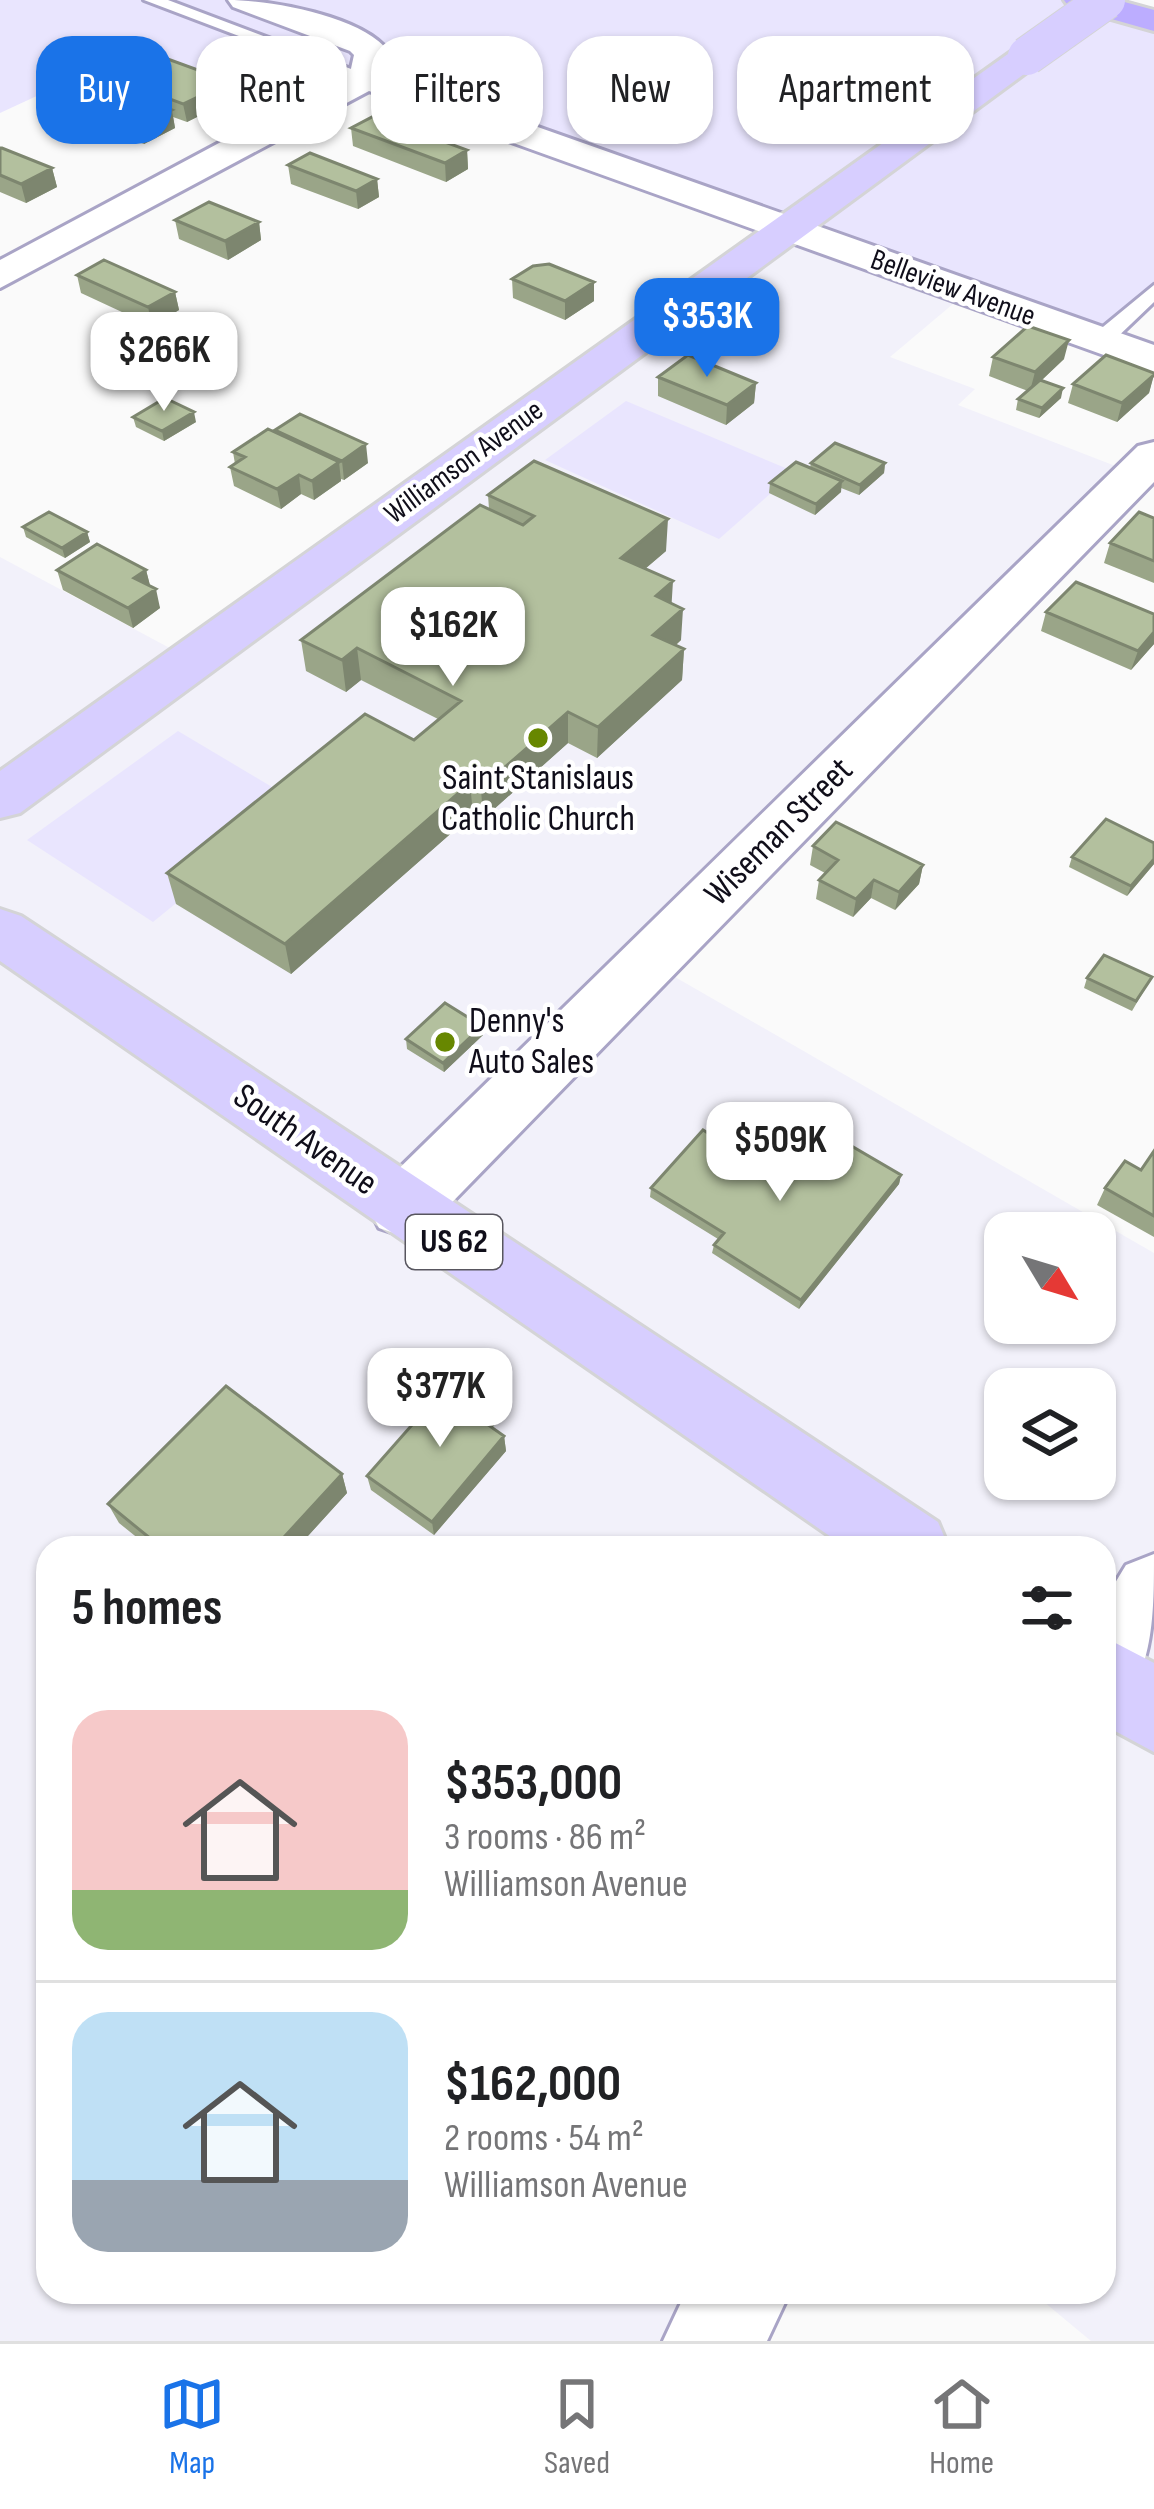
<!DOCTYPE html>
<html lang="en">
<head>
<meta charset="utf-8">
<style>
	body { margin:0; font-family:"Sofia Sans Condensed",sans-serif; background:#f2f2f2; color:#202124; height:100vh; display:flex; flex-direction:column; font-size:45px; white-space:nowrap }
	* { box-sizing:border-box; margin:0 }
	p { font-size:39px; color:#757577 }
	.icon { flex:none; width:66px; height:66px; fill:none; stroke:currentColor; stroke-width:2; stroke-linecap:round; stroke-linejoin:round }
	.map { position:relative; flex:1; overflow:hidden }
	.sheet { position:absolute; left:36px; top:1536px; width:1080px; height:768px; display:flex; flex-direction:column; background:#fff; border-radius:36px; box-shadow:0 3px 9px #0004 }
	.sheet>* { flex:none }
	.hud { position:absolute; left:36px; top:36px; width:1083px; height:108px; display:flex; gap:24px }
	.needle { width:78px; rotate:128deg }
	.buttons { position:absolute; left:984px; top:1212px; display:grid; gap:24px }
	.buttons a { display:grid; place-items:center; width:132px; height:132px; border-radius:24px; background:#fff; box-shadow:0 3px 9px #0004; font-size:60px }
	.price { position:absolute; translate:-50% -102px; padding:0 27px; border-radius:24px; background:#fff; color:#222; font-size:39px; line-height:78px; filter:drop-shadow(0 3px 6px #0008) }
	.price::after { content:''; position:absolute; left:50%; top:72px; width:36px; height:27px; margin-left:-18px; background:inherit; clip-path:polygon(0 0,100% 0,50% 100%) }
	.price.selected { background:#1a73e8; color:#fff }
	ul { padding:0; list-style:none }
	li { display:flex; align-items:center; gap:36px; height:300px; padding:0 36px }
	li+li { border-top:3px solid #e0e0e0 }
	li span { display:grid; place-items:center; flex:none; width:336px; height:240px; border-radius:36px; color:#555 }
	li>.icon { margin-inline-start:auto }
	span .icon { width:144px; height:144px; fill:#fffc; stroke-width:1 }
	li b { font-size:51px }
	h2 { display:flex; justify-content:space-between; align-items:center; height:144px; padding:0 36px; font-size:51px }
	.pill { padding:0 42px; border-radius:36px; background:#fff; box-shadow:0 3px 9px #0004; font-size:42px; line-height:108px }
	.pill.selected { background:#1a73e8; color:#fff }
	.tab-bar { display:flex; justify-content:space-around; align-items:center; height:168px; border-top:3px solid #e0e0e0; background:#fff; font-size:33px; color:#757577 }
	.tab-bar a { display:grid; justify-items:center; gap:6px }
	.tab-bar .selected { color:#1a73e8 }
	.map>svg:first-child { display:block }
</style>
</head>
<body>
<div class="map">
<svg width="1154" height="2341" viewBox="0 0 1154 2341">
	<rect width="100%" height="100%" fill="#fafafa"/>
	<path fill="#f2f1fa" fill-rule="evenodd" d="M786 228 966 293 890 357 975 389 958 405 1136 474 649 962 1154 1253V2341H1091L1032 2292H1104V1548H48V2292H741L712 2341H0V557L192 660ZM1005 1233H1095V1323H1005ZM1005 1389H1095V1479H1005Z"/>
	<path fill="#e9e5fe" d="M0 0H1081L1154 21V291L1100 341 366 78 308 113 134 51 0 113Z
		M626 401 795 472 719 539 545 460Z
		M178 731 299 803 153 922 27 840Z"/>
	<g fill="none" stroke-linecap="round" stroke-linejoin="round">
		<g stroke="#a9a4c6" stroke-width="6">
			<path id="service" d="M144 0H168L375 78 360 82Z
				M1154 285V302L1108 346H1092V336Z"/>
		</g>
		<g stroke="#a9a4c6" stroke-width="6">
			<path id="minor" d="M228 0C270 0 363 16 389 52L385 73 1154 345V373L369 91 0 288V260L350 73 354 55 350 51 233 7Z
				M1154 442V482L427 1228 403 1236 379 1228 369 1208 379 1188 1138 446Z
				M1154 1554C1154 1618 1154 1686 1104 1715V1601L1126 1565Z
				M686 2292H790L767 2341H663Z"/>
		</g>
		<g stroke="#d4d4d6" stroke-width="6">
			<path id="primary" d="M1027 46 1044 56 1039 63 20 813 0 818V771L1015 49Z
				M0 909 21 916 938 1522 949 1548H847L0 961Z
				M1104 1637 1154 1663V1752L1104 1725Z"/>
		</g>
		<g stroke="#d4d4d6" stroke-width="6">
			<path id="motorway" d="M1064 0H1117L1154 10V31L1069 7Z"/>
		</g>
		<use href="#service" fill="#fff" fill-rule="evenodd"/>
		<use href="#minor" fill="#fff" fill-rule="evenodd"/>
		<use href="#primary" fill="#d7ceff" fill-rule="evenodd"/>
		<use href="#motorway" fill="#bcadff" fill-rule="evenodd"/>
		<g stroke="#d4d4d6" stroke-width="40" stroke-linecap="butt">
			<path id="primary-bridge" d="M1027 56 1106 0"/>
		</g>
		<use href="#primary-bridge" stroke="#d7ceff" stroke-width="38"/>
	</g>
	<path fill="#9aa588" d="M118 61 232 87 237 106 209 120 199 116 187 122 173 117 175 128 144 144 104 129 100 111 125 99 123 98 119 80 121 79V76L98 87 78 79 75 69 118 65Z
		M42 100 97 108 72 120 44 109Z
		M351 128 467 150 468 169 446 182 353 146Z
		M0 148 52 168 57 187 26 203 0 192Z
		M288 165 377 179 379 197 358 209 291 184Z
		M175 220 259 222 261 240 228 260 179 239Z
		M77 275 175 292 179 310 152 326 81 293Z
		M512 279 594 282V301L565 320 513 298Z
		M993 357 1064 359 1042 380 1061 398 1039 418 1016 410 1018 399 1028 391 989 376Z
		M1154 373 1149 393 1117 422 1068 403 1073 384Z
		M658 377 756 383 754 403 726 425 658 396Z
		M133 417 196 422 164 441 136 427Z
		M275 430 368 463 344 480 341 479V481L314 500 301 494 281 509 234 486 230 467 235 464 233 452 276 433Z
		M811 463H885L884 473 859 495 841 488V492L815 515 769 493 770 483 810 468Z
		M488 495 666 551 645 569 671 603 681 640 676 645 684 649 682 680 597 758 568 743 483 819 473 814 291 974 176 904 167 873 414 740 438 719 361 680 346 692 306 671 301 640 489 509Z
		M1154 518V583L1104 563 1110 543Z
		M23 527 87 532 90 542 65 558 26 537Z
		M57 570H146L150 586 160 608 133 628 63 590Z
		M1046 612 1154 614V644L1131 670 1041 631Z
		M1154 843V864L1127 896 1069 867 1072 857Z
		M813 846 923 865 919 884 895 910 871 898 853 917 816 899 819 880 825 873 810 865Z
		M1152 977 1132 1011 1084 988 1087 978Z
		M482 1026 483 1035 444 1072 407 1049 406 1039Z
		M1154 1151V1237L1097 1205 1105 1188 1141 1170Z
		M901 1175 899 1184 799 1309 712 1253 714 1245 718 1239 650 1197 651 1188 778 1176Z
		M499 1419 492 1428 504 1436 506 1451 434 1535 371 1490 367 1476Z
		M342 1474 347 1493 297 1548H150L119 1523 108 1504Z"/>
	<path fill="#7d866f" d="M119 67 121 76 98 87 96 77Z
		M231 82 232 89 235 88 237 106 209 120 206 102Z
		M95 98 97 108 72 120 69 111Z
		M196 98 199 116 187 122 183 104Z
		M172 110 175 128 144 144 140 126Z
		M467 150 468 169 446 182 445 163Z
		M52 168 57 187 26 203 21 184Z
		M377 179 379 197 358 209 356 191Z
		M259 222 261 240 228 260 225 241Z
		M594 282V301L565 320V301Z
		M175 292 179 310 152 326 148 307Z
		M1069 340 1064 359 1030 391 1035 372Z
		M1154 375 1149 393 1117 422 1122 403Z
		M756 383 754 403 726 425 727 405Z
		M1063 388 1061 398 1039 418 1042 408Z
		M194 412 196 422 164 441 162 431Z
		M366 444 368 463 344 480 342 461Z
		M339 462 341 481 314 500 312 481Z
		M885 463 884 473 859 495 860 485Z
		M299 475 301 494 281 509 277 489Z
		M842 481 841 492 815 515 816 504Z
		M668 519 666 551 620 590 621 558Z
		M87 532 90 542 65 558 62 548Z
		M146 570 151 589 134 578Z
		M673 581 671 613 656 596Z
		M156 589 160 608 133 628 128 608Z
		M683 609 681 640 652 666 653 635Z
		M1154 632V644L1131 670 1138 651Z
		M357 648 361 680 346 692 342 660Z
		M684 649 682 680 597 758 598 727Z
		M568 712V743L483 819 481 788Z
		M470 783 473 814 291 974 285 944Z
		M1154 859V864L1127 896 1131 886Z
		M923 865 919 884 895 910 899 892Z
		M874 880 871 898 853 917 856 899Z
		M482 1026 483 1035 444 1072 443 1063Z
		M901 1175 899 1184 799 1309 801 1300Z
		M498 1404 499 1419 485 1437 484 1422Z
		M504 1436 506 1451 434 1535 432 1522Z
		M342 1474 347 1493 297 1548H274Z"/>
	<path fill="#b3c09e" stroke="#7d866f" stroke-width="3" d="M143 50 231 82 226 85 235 88 206 102 196 98 183 104 119 80 140 70 118 61Z
		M100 58 121 66 96 77 75 69Z
		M67 88 95 98 69 111 42 100Z
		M132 95 172 110 140 126 100 111Z
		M374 116 467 150 445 163 351 128Z
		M0 148H2L52 168 21 184 0 175Z
		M310 153 377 179 356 191 288 165Z
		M209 202 259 222 225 241 175 220Z
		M104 260 175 292 148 307 77 275Z
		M549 264 594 282 565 301 512 279 533 266Z
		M1028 326 1069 340 1035 372 993 357Z
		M688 355 756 383 727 405 658 377Z
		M1106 355 1154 373V375L1122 403 1073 384Z
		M1040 380 1063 388 1042 408 1018 399Z
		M165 398 194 412 162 431 133 417Z
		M300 414 366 444 342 461 275 430Z
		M268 429 339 462 312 481 299 475 277 489 230 467 245 457 233 452Z
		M835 443 885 463 860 485 811 463Z
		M534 461 668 519 621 558 673 581 656 596 683 609 653 635 684 649 598 727 568 712 481 788 470 783 285 944 167 873 365 714 414 740 461 701 357 648 342 660 301 640 480 505 523 525 534 516 488 495Z
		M796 462 842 481 816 504 770 483Z
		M49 512 87 532 62 548 23 527Z
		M1139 512 1154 518V561L1110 543Z
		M97 544 146 570 134 578 156 589 128 608 57 570Z
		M1076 582 1154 614V632L1138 651 1046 612Z
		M1106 819 1154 843V859L1131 886 1072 857Z
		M836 822 923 865 899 892 874 880 856 899 819 880 838 860 813 846Z
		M1104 955 1152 977 1136 1001 1087 978Z
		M445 1003 482 1026 443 1063 406 1039Z
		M819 1127 901 1175 801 1300 714 1245 724 1233 651 1188 703 1130 778 1176Z
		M1154 1151V1216L1105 1188 1125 1161 1141 1170Z
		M456 1375 498 1404 484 1422 504 1436 432 1522 367 1476Z
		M226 1386 342 1474 274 1548H162L108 1504Z"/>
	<g fill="#678700" stroke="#fff" stroke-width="4.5">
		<circle cx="538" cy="738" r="12"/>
		<circle cx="445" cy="1042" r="12"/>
	</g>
	<g text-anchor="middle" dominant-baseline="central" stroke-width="9" stroke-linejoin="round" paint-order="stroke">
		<g font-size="30" fill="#100e1a" stroke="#fff">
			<text transform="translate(953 288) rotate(20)">Belleview Avenue</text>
			<text transform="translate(464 462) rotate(-36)">Williamson Avenue</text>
		</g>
		<rect fill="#fff" stroke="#58565f" stroke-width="3" x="406" y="1215" width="96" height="54" rx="9"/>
		<g font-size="33" font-weight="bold" fill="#100e1a">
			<text x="454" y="1242">US 62</text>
		</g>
		<g font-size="36" fill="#100e1a" stroke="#fff">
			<text x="538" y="778">Saint Stanislaus<tspan x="538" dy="41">Catholic Church</tspan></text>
			<text x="469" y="1021" text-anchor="start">Denny's<tspan x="469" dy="41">Auto Sales</tspan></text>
		</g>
		<g font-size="36" fill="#100e1a" stroke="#fff">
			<text transform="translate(779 832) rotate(-45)">Wiseman Street</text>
			<text transform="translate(305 1140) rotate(35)">South Avenue</text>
		</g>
	</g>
</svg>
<div class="buttons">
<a><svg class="needle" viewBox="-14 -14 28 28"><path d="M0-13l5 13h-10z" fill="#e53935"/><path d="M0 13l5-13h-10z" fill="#757577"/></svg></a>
<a><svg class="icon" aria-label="layers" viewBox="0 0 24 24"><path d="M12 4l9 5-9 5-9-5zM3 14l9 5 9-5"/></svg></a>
</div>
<b class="price selected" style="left:707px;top:380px">$353K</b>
<b class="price" style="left:164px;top:414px">$266K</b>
<b class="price" style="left:453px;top:689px">$162K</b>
<b class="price" style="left:780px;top:1204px">$509K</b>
<b class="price" style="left:440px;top:1450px">$377K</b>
<div class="hud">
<a class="pill selected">Buy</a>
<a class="pill">Rent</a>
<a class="pill">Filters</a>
<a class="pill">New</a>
<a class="pill">Apartment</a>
</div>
<section class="sheet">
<h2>5 homes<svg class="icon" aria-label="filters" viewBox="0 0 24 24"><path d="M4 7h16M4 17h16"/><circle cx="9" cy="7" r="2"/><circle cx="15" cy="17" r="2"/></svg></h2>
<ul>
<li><span style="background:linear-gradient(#f6c9c9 75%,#8fb573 0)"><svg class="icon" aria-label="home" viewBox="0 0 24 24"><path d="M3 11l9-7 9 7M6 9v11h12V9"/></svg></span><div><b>$353,000</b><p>3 rooms · 86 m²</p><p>Williamson Avenue</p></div></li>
<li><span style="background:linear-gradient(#bfe0f5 70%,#9aa5b1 0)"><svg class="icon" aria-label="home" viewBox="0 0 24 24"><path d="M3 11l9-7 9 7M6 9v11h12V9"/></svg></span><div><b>$162,000</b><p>2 rooms · 54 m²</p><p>Williamson Avenue</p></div></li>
</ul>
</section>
</div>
<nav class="tab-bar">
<a class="selected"><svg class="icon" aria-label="map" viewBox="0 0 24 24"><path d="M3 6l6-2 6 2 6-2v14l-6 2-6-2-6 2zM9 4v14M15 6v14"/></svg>Map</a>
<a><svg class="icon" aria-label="saved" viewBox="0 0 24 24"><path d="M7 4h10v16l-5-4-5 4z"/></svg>Saved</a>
<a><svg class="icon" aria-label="home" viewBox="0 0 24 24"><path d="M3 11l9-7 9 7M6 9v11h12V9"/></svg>Home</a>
</nav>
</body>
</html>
